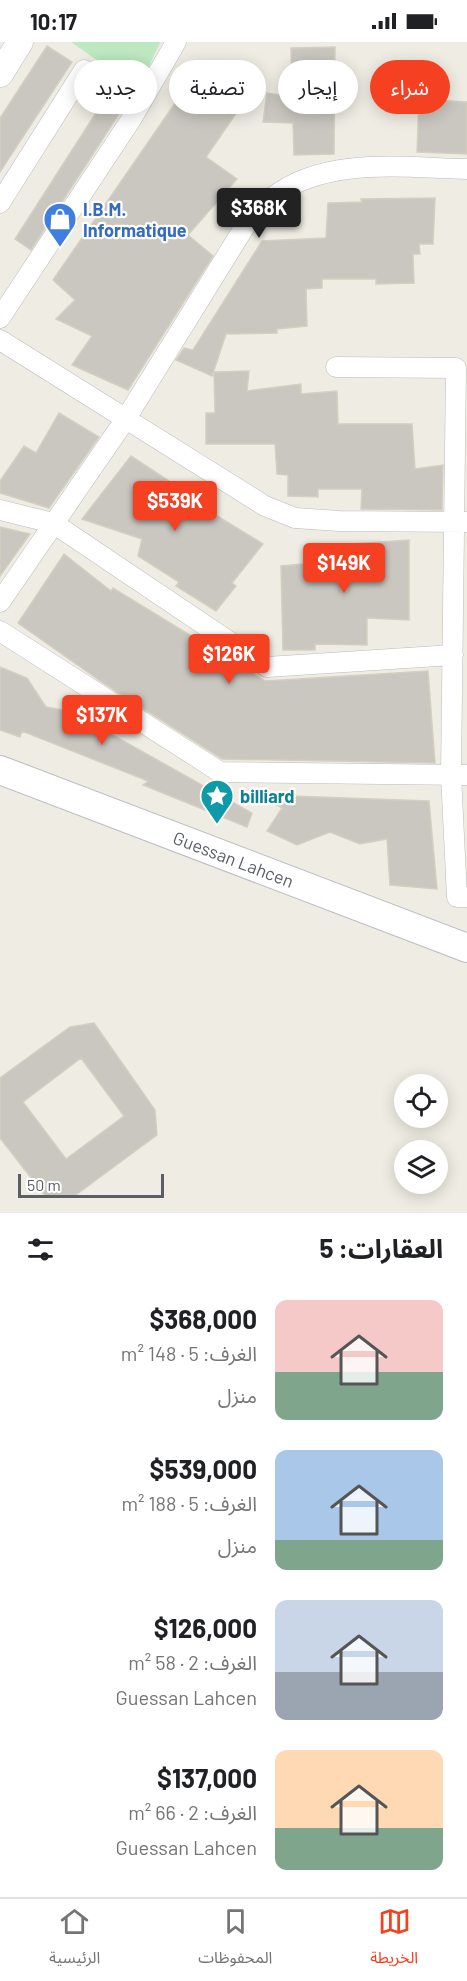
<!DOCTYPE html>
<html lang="ar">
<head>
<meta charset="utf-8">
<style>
	body { margin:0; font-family:Barlow,"Noto Sans Arabic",sans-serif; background:#f2f2f2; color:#202124; direction:rtl; height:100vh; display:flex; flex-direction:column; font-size:22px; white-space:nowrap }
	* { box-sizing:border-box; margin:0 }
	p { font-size:20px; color:#757577 }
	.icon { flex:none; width:33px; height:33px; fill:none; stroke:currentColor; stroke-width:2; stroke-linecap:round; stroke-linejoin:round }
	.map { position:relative; height:1171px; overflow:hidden; direction:ltr }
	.sheet { display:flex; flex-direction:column; background:#fff; flex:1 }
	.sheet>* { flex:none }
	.hud { position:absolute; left:18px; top:18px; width:432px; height:54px; direction:rtl; display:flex; gap:12px }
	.tools { position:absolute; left:394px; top:1032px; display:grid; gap:12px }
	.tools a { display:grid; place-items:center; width:54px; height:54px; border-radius:50%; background:#fff; box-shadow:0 3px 15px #0003; font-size:30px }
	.scale { position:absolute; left:18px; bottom:15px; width:146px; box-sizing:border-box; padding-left:6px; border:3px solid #5b5f65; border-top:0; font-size:16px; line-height:21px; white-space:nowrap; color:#5b5f65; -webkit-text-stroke:4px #fff; paint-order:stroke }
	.price { position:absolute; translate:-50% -51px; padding:0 14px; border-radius:6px; background:#f54122; color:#fff; font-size:20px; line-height:39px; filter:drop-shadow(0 2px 3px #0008) }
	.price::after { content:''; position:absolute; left:50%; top:36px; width:18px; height:14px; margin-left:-9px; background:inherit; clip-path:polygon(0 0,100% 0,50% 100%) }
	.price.current { background:#222; color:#fff }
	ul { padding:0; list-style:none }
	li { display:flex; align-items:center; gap:18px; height:150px; padding:0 24px }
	li span { display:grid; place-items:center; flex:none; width:168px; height:120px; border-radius:12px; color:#555 }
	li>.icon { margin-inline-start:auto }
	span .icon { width:72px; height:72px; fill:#fffc; stroke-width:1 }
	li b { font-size:26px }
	h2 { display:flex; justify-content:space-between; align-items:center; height:72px; padding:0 24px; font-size:26px }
	.pill { padding:0 21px; border-radius:27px; background:#fff; box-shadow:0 3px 15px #0003; font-size:21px; line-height:54px }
	.pill.current { background:#f54122; color:#fff }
	.status { display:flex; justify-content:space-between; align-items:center; height:42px; padding:0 30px; background:#fff; direction:ltr }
	.status svg { height:16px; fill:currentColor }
	.tab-bar { display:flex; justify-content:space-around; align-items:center; height:84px; border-top:2px solid #e0e0e0; background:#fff; font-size:16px; color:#757577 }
	.tab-bar a { display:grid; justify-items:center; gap:3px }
	.tab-bar .current { color:#f54122 }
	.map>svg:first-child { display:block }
</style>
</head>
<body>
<div class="status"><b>10:17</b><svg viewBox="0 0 49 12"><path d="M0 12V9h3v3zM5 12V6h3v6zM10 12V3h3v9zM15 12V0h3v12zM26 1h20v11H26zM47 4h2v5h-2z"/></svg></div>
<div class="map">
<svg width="467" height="1171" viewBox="0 0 467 1171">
	<rect width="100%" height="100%" fill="#efede3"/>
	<path fill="#bde8c0" d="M71 0H160V1L138 47Z"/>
	<path fill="#cac7c0" stroke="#d4cfc1" stroke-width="1.5" fill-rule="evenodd" d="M47 4 72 20 0 130V76Z
		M335 5 334 112 294 113 293 81 263 80 267 51 292 55 291 6Z
		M191 46 248 54 206 115 237 137 188 193 213 214 128 348 72 323 92 294 56 277 75 258 53 238 182 51Z
		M110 49 128 58 31 208 15 197Z
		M419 57 467 60V112L417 110Z
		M435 156 433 202H419L420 212H413L414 241 376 242V237H322V246L306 247 307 284 277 287V291L226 292 212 334 176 318 184 306 193 308 262 199 326 196 328 161 362 160 361 157Z
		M249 329 247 349 301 342V352L337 349 338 382H412L415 427 443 423 442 468 361 467 362 447H318V455L288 454V433L277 432 275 402H206V371H215L214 330Z
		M59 371 99 395 49 466 0 451V439L24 404 36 411Z
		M131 414 216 470 214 472 263 502 232 541 236 544 216 569 176 544 179 540 138 514 142 497 82 477Z
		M0 485 30 492 0 534Z
		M409 498V578L367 576V603L315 602V608H283L281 524 325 520 324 504Z
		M64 512 111 549 113 546 265 639 428 629 435 721 222 717 103 641 18 581Z
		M0 625 27 636 46 665 89 673 102 687 252 771 247 785 143 743 148 739 22 689 20 695 0 688Z
		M262 753 429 759 437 847 390 843 387 797 360 802 330 790 297 803 267 789 282 766Z
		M94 981 155 1068 157 1093 73 1155H46L0 1096V1036L70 985ZM81 1016 124 1074 66 1117 23 1060Z"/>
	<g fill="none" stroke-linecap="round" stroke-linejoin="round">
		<g stroke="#b8bbc0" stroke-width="21">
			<path id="minor" d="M0 161 84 28
				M0 276 132 76 176 0
				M0 298 265 464 295 476 339 479 467 480
				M336 325 456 326 451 733 457 855H467
				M0 468 53 481 267 625 453 613
				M0 560 125 378 247 181C255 173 263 162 273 155 326 114 404 126 467 127
				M0 589 220 730 467 733"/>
		</g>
		<g stroke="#b8bbc0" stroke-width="27">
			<path id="tertiary" d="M0 32 20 0"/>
		</g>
		<g stroke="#b8bcc2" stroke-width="30">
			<g id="secondary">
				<path id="s1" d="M0 728 467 906"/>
			</g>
		</g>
		<use href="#minor" stroke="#fff" stroke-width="20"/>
		<use href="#tertiary" stroke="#fff" stroke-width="26"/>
		<use href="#secondary" stroke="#fff" stroke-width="28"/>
	</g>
	<defs>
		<g id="shop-pin" transform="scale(1.725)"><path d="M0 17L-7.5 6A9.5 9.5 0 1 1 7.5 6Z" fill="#3f7fe0" stroke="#fff"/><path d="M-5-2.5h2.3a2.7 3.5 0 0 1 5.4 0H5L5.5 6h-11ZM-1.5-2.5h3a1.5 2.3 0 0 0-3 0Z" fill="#fff"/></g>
		<g id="sight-pin" transform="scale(1.725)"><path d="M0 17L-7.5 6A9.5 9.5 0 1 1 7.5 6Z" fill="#0f9aa8" stroke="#fff"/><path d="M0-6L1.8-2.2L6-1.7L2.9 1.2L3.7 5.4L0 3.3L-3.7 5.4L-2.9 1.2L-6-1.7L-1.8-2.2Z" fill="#fff"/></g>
	</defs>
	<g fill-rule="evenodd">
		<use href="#shop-pin" x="60" y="177"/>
		<use href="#sight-pin" x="217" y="754"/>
	</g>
	<g text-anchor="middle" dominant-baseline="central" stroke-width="4.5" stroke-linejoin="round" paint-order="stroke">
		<g font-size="18" font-weight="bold" fill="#366cbe" stroke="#fff" text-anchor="start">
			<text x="83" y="167">I.B.M.<tspan x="83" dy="21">Informatique</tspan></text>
		</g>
		<g font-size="18" font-weight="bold" fill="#0d838f" stroke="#fff" text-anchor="start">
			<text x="240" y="754">billiard</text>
		</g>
		<g font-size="18" fill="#5b5f65" stroke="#fff">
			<text stroke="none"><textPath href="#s1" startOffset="250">Guessan Lahcen</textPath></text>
		</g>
	</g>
</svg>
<div class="tools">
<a><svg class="icon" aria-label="locate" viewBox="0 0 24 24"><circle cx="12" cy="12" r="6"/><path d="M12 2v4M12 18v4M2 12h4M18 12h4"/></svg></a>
<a><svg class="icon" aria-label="layers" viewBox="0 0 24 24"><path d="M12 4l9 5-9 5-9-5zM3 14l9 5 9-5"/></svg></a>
</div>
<div class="scale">50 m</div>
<b class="price current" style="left:259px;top:197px">$368K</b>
<b class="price" style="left:175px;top:490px">$539K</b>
<b class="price" style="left:344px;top:552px">$149K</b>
<b class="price" style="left:229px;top:643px">$126K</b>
<b class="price" style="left:102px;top:704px">$137K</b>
<div class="hud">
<a class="pill current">شراء</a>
<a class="pill">إيجار</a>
<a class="pill">تصفية</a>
<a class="pill">جديد</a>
</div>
</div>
<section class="sheet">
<h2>العقارات: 5<svg class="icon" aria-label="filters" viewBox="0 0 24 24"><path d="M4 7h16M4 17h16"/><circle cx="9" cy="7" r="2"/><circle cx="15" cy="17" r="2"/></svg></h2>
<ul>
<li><span style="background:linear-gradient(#f6c9c9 60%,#7fa58c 0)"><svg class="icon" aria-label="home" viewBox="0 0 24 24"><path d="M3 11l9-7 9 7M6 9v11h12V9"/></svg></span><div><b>$368,000</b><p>الغرف: 5 · 148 m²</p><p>منزل</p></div></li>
<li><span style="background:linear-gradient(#a9c7e8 75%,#7fa58c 0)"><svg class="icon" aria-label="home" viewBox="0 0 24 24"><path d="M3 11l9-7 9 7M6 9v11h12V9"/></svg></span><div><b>$539,000</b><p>الغرف: 5 · 188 m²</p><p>منزل</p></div></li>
<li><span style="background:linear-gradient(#c9d6e8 60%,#9aa5b1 0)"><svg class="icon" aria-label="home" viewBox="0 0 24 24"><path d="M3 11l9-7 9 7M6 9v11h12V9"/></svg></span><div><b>$126,000</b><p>الغرف: 2 · 58 m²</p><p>Guessan Lahcen</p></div></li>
<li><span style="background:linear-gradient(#ffd9b3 65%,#7fa58c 0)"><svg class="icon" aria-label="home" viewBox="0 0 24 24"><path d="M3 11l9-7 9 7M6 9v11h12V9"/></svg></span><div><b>$137,000</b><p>الغرف: 2 · 66 m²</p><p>Guessan Lahcen</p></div></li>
</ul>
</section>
<nav class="tab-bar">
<a class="current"><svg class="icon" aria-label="map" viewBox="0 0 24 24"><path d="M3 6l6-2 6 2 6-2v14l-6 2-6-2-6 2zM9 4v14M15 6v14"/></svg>الخريطة</a>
<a><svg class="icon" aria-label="saved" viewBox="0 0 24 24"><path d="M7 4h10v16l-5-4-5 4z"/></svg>المحفوظات</a>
<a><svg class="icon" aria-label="home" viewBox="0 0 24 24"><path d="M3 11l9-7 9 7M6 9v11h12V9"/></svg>الرئيسية</a>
</nav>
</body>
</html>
